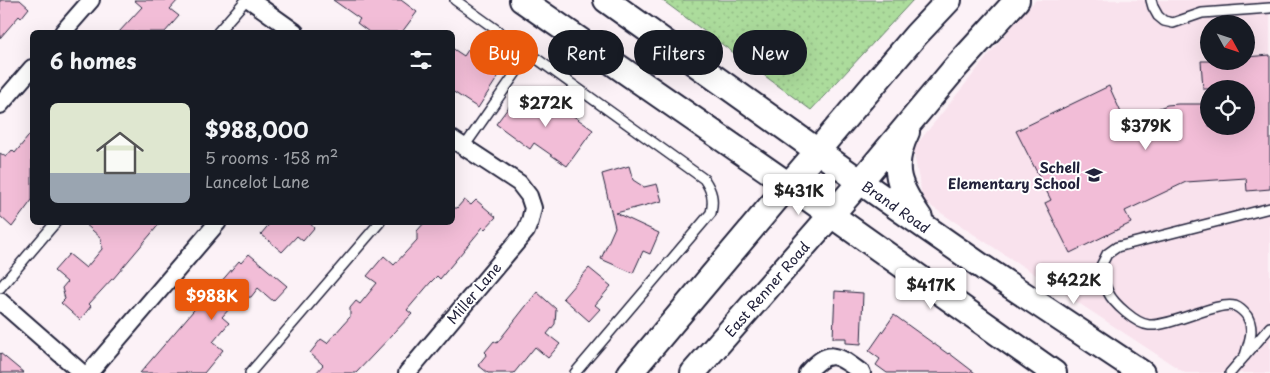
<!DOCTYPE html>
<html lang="en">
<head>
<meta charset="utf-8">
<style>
	body { margin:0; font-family:"Playpen Sans",sans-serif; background:#20242c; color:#f1f3f6; height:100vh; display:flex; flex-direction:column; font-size:19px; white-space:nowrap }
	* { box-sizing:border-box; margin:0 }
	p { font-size:16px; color:#9ea1a6 }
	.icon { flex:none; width:28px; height:28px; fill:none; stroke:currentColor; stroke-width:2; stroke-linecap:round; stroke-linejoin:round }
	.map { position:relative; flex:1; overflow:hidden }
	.sheet { position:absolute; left:30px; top:30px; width:425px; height:195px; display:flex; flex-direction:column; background:#171b24; border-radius:8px; box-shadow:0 5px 20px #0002 }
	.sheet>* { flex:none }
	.guide { position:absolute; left:470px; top:30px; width:475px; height:45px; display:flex; gap:10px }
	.needle { width:32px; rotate:130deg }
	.buttons { position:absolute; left:1200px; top:15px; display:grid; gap:10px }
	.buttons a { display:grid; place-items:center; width:55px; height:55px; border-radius:50%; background:#171b24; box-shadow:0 5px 20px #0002; font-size:25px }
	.price { position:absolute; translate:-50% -42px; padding:0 11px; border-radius:5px; background:#fff; color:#222; font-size:16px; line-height:32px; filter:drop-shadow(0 1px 2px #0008) }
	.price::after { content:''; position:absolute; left:50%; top:30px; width:15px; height:11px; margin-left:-8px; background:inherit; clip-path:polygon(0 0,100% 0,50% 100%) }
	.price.active { background:#ea580c; color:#fff }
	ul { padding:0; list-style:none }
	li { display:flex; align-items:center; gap:15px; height:125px; padding:0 20px }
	li span { display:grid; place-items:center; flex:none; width:140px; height:100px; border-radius:8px; color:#555 }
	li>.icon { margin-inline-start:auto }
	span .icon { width:60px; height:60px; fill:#fffc; stroke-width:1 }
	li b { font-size:21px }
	h2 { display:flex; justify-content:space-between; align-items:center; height:60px; padding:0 20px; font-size:21px }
	.pill { padding:0 18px; border-radius:22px; background:#171b24; box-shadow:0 5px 20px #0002; font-size:18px; line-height:45px }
	.pill.active { background:#ea580c; color:#fff }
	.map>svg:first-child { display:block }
</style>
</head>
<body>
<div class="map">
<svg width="1270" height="373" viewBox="0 0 1270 373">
	<defs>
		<pattern id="park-dots" width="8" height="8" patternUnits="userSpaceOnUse" patternTransform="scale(1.25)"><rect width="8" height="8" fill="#acdc9c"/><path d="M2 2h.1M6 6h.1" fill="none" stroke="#94bc87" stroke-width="1.8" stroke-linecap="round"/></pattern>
	</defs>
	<rect width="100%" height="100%" fill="#fcf2f7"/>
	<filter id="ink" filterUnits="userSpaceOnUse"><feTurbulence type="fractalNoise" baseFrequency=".02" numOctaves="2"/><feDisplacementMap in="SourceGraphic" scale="10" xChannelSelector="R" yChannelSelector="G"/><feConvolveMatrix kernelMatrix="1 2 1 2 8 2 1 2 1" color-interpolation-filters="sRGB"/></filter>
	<g filter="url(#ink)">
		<path fill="#f9e2ed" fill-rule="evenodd" d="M1036 0H1270V373H1185L923 201 913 149 1020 16ZM1209 24H1246V61H1209ZM1209 89H1246V126H1209Z"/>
		<path fill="url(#park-dots)" stroke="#677f6c" d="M662 0H913L811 110Z"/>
		<path fill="#f2bdd7" stroke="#22223b" d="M0 0H20L29 8 21 18 19 16 0 38Z
			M134 0H178L170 9 179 16 165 32H119L142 7Z
			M333 0H401L417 12 402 32H369L357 23 360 19Z
			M452 48 464 56 468 50 489 64 491 61 503 69 478 108 452 91Z
			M1270 55V189L1247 191 1246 178 1186 182 1125 211 1131 223 1070 253 1045 203 1051 200 1016 131 1109 86 1128 128 1149 112 1167 105 1178 104H1209V126H1246V89H1203L1201 61H1246V57Z
			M547 97 593 130 567 166 534 143 530 149 496 124 511 104 515 106 520 99 529 105 533 100 541 106Z
			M32 132V200L12 227 0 216V153L6 157 12 150 15 153Z
			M629 166 633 180 644 187 657 184 662 201 616 213 659 233 650 254 643 251 633 273 601 259 615 227 602 174Z
			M464 200 471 205 476 200 496 217 485 229 483 227 440 279 437 276 430 283 407 310 412 314 356 373H316L323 365 310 353 321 339 327 343 350 317V308L356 301 360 304 377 283 367 276 384 256 394 265 417 240V231L425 222H452V208H457Z
			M83 222H161L113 279H112L89 304 91 306 80 320 61 303 65 299 62 288 67 282 54 271 69 254 86 268 102 249 101 238Z
			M271 222H309L314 228 303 241 297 236 282 252 261 234Z
			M249 254 287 286 273 301 258 288 251 297 239 298 222 317 229 323 213 342 223 350 204 373H140L199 304 200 306 239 261 241 263Z
			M589 268 611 286 595 305 600 309 589 321 563 298Z
			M835 291 863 293 861 344 846 343V338H833Z
			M537 292 556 309 555 324 547 334 560 344 548 358 535 347 514 373H488L478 365 487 354 485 352 494 341 497 343Z
			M894 315 948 354 949 353 975 373H887L876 365 880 359 869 351Z
			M0 353 24 373H0Z"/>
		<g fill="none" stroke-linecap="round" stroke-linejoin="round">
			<g stroke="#22223b" stroke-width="12">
				<path id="lane" d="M455 0 704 179C712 191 714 199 711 213L575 373
					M1151 0 1153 7 1158 16 1164 21 1173 23 1202 13 1270 8
					M218 32 246 0
					M464 147 529 54
					M0 288 56 222
					M1245 356C1249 341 1255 330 1247 316 1244 312 1240 308 1235 306 1217 301 1171 327 1149 325 1136 324 1113 303 1108 292 1104 284 1102 274 1101 266L1107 254 1117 247 1270 208
					M250 373 380 222
					M1230 373 1270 327"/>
			</g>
			<g stroke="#22223b" stroke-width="20">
				<path id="street" d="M250 0 295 32
					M63 32 91 0
					M0 105 32 68
					M0 301 82 373
					M89 373 218 222
					M407 373 526 231 530 221 533 208 529 196 519 183 452 139
					M807 373C830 347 837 355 862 373"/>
			</g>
			<g stroke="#22223b" stroke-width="28">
				<path id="secondary" d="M522 0 789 185 1054 373
					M606 0 875 192 984 268 1142 373
					M907 132C889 169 899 187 920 218
					M630 373 774 202 916 35 949 0
					M693 373 860 182 956 67 1017 0"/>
			</g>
			<use href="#lane" stroke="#fff" stroke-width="9"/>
			<use href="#street" stroke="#fff" stroke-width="16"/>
			<use href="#secondary" stroke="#fff" stroke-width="24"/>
		</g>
	</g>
	<defs>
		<g id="school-bare" transform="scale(1.35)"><path d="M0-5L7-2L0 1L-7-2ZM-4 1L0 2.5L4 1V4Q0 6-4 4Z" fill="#22223b" stroke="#fff" stroke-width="2.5" paint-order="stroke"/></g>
	</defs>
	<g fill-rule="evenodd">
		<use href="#school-bare" x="1094" y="175"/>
	</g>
	<g text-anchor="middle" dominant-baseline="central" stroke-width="4" stroke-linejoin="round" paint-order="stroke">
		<g font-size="14" font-weight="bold" fill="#22223b" stroke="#fff" text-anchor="end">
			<text x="1080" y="167">Schell<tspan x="1080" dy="16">Elementary School</tspan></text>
		</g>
		<g font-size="14" fill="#22223b" stroke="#fff">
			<text transform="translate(896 207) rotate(35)">Brand Road</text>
			<text transform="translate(767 289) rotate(-49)">East Renner Road</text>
			<text transform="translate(474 293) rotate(-50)">Miller Lane</text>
		</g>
	</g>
</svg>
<div class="buttons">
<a><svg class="needle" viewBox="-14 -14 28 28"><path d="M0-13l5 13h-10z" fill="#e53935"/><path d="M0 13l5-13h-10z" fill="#9ea1a6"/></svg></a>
<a><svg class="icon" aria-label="locate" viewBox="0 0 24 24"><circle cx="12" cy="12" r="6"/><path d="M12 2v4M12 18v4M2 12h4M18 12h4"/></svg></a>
</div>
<b class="price" style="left:546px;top:128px">$272K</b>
<b class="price" style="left:1146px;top:151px">$379K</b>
<b class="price" style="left:799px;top:216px">$431K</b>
<b class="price" style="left:1074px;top:305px">$422K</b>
<b class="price" style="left:931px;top:310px">$417K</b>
<b class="price active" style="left:212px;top:321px">$988K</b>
<div class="guide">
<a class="pill active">Buy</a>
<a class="pill">Rent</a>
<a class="pill">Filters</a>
<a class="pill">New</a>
</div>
<section class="sheet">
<h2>6 homes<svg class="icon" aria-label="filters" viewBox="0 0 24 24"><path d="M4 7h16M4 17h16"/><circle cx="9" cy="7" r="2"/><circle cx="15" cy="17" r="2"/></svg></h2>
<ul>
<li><span style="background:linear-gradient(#dfe7d0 70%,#9aa5b1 0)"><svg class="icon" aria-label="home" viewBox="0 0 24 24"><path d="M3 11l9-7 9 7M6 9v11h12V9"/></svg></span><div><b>$988,000</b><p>5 rooms · 158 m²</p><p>Lancelot Lane</p></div></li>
</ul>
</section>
</div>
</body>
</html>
